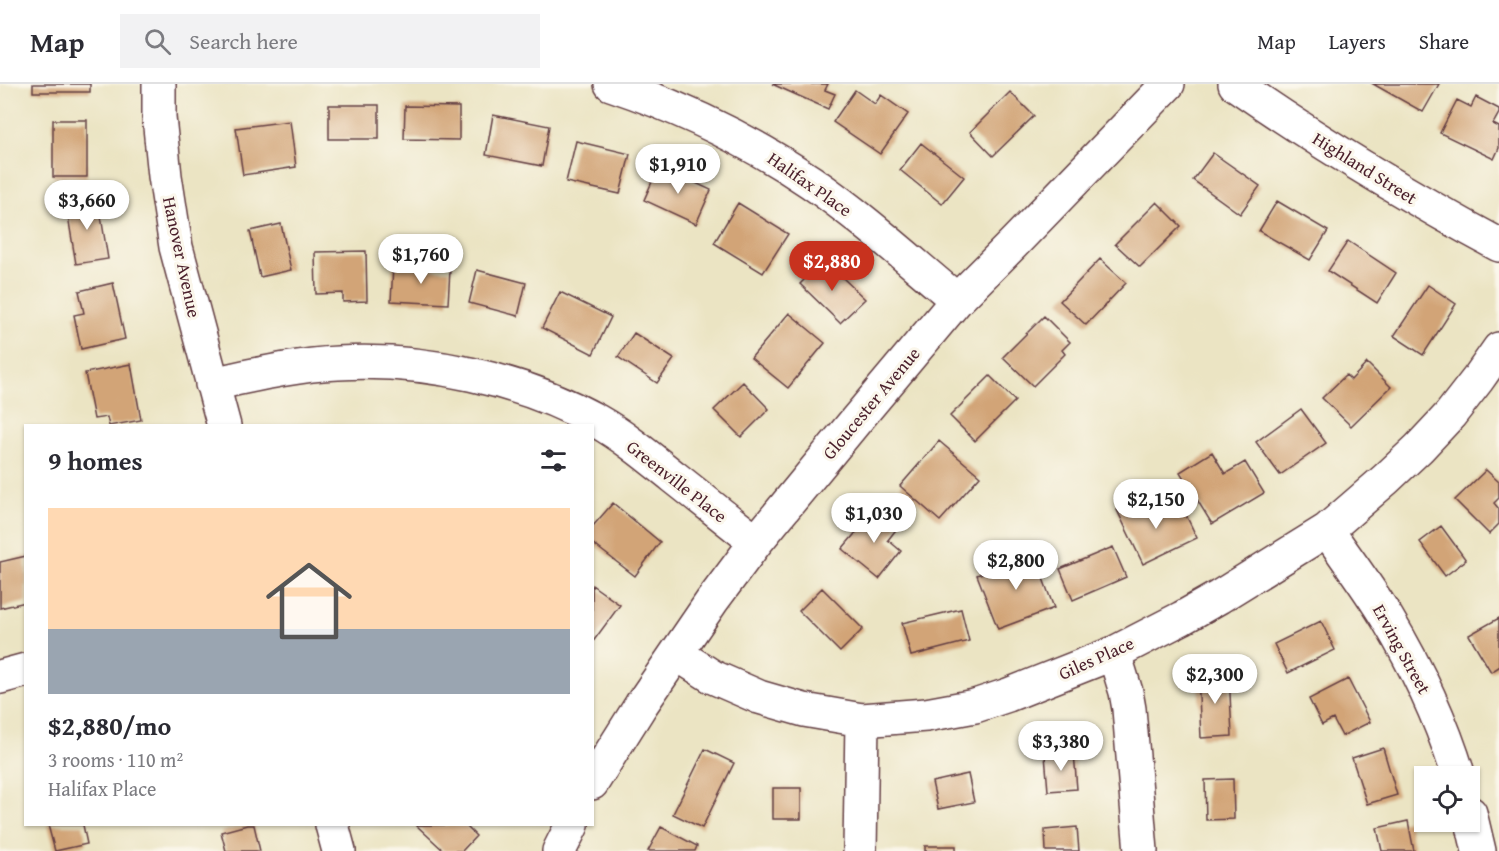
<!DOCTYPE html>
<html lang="en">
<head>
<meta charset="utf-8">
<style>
	body { margin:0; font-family:"Gentium Book Plus",serif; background:#f2f2f3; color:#2b2b33; height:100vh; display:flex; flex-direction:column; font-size:22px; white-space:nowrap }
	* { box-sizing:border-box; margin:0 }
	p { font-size:20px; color:#7c7c81 }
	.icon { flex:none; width:33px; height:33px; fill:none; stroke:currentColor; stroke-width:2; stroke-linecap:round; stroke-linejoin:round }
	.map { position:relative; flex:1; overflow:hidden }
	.side { position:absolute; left:24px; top:340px; width:570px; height:402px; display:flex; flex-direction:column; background:#fff; border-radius:0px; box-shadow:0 2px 4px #0004 }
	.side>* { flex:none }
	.tools { position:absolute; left:1414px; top:682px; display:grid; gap:12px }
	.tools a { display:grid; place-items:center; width:66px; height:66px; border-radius:0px; background:#fff; box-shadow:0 2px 4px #0004; font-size:30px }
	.price { position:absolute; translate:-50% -51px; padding:0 14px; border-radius:21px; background:#fff; color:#222; font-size:20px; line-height:39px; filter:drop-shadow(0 2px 3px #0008) }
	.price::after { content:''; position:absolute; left:50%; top:36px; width:18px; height:14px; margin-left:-9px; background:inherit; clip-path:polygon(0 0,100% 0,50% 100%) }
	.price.active { background:#c8321e; color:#fff }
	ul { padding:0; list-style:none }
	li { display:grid; align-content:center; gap:12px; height:318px; padding:0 24px }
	li span { display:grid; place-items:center; height:186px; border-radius:0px; color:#555 }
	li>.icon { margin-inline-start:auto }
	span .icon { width:108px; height:108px; fill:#fffc; stroke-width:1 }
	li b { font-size:26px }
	h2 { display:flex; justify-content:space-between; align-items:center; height:72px; padding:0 24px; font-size:26px }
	header { display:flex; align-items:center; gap:36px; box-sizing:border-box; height:84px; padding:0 30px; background:#fff; border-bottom:2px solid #e1e1e2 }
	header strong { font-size:28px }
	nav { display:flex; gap:33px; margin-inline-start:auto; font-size:21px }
	.search { width:420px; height:54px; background:#f2f2f3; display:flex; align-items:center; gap:15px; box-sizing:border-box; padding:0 21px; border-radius:0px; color:#7c7c81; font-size:22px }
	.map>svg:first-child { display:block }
</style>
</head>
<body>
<header>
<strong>Map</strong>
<div class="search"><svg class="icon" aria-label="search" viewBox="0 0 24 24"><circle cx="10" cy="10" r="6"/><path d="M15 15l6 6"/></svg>Search here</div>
<nav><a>Map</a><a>Layers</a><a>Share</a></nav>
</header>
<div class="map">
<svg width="1499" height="767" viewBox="0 0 1499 767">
	<rect width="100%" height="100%" fill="#fbf7ec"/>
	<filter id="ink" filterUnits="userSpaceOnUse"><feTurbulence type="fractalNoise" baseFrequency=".0167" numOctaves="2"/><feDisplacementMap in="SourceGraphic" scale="12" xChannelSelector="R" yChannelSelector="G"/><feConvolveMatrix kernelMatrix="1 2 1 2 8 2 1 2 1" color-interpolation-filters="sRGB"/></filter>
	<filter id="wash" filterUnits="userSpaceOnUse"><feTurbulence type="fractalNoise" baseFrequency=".008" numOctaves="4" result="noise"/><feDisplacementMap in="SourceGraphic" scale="24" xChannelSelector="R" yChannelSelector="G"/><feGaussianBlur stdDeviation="1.35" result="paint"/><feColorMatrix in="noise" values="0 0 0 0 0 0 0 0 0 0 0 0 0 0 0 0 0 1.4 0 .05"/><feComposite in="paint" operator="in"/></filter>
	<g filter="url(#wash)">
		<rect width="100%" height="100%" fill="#ebe4c3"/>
		<g id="blocks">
			<path fill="#d2a477" d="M33 0H90V8H33Z
				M772 0H828L825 6 835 10 828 25Z
				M1373 0H1439L1423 28Z
				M855 6 875 20 881 11 908 30 880 70 833 38Z
				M1010 8 1034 32 993 72 970 48Z
				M1476 13 1499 25V29L1493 40 1499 43V64L1494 75 1440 49 1457 16 1471 23Z
				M329 21H379V55H329Z
				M405 22 459 23V56L404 55Z
				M493 31 549 42 542 82 486 71Z
				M53 36H87V93H53Z
				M290 37 296 83 243 91 236 44Z
				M576 57 630 70 620 110 566 98Z
				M921 59 964 93 942 120 900 86Z
				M1213 69 1260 102 1240 130 1193 96Z
				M659 82 711 106 696 140 644 116Z
				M98 114 108 175 76 180 66 120Z
				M1277 117 1328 147 1310 176 1259 147Z
				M1157 118 1181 142 1140 183 1115 160Z
				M738 119 788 150 763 189 714 159Z
				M281 140 291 186 260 193 250 147Z
				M1348 157 1396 189 1377 219 1328 187Z
				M366 167 367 217 343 218V209L316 210 315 168Z
				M1100 175 1126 199 1086 241 1060 217Z
				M824 176 865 215 840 239 800 200Z
				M393 183 450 186 448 220 391 217Z
				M477 186 526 199 518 232 469 219Z
				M113 199 125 255 81 265 74 231 84 229 79 207Z
				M1428 201 1456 220 1423 271 1394 252Z
				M560 208 611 233 593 270 542 244Z
				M789 229 825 259 788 304 751 274Z
				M1044 232 1070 258 1062 266 1065 270 1033 302 1003 273Z
				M634 249 674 275 657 299 618 273Z
				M1367 279 1391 303 1351 342 1322 314 1346 291 1351 296Z
				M131 280 141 336 109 342 107 333 94 335 85 289Z
				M990 292 1015 317 975 357 950 332Z
				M743 298 769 325 741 353 714 326Z
				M1301 325 1326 359 1280 391 1256 358Z
				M939 357 980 392 940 437 900 402Z
				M1212 368 1225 390 1245 378 1264 409 1212 440 1180 388Z
				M1486 386 1499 398V414L1494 419 1499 425V440L1489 450 1455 416Z
				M1140 415 1146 428 1161 421 1165 431 1182 423 1197 454 1143 480 1117 426Z
				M613 419 660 458 635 492 592 459V443Z
				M876 425 898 443 888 456 901 467 879 495 842 465Z
				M1441 442 1466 476 1445 492 1420 458Z
				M1113 463 1126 493 1073 516 1060 485Z
				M1034 470 1054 524 998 545 977 491Z
				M26 472V518L0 524V478Z
				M592 501 620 521 592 559Z
				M822 504 863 545 840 568 799 527Z
				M961 525 969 557 911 572 902 539Z
				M1499 534V583L1491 588 1469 551Z
				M1321 537 1335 566 1288 589 1274 560Z
				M1229 588 1232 652 1201 654 1198 590Z
				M1348 595 1370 638 1342 652 1333 635 1322 641 1309 615Z
				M1383 664 1397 711 1367 720 1352 674Z
				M705 665 734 679 702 744 673 730Z
				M1074 669 1077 705 1048 707 1045 671Z
				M968 690 974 718 938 725 932 698Z
				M1233 695 1234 735 1206 736 1205 696Z
				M773 704H801V735H773Z
				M1408 737 1414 767H1382L1377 744Z
				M48 741H83L87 760 55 767Z
				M247 741H254L260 767H226L221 748Z
				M416 741H465L476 752 462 767H444Z
				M661 743 697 762 695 767H648Z
				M1077 743 1079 767H1046L1045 746Z
				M925 762H956V767H925Z"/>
		</g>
	</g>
	<g filter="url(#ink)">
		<use href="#blocks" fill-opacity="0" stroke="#623d42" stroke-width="1.5"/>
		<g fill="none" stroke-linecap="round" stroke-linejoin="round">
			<g stroke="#623d42" stroke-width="36">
				<path id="minor" d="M159 0V33L165 92 176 163 224 342
					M611 0C682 24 749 56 811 98 862 133 909 176 957 216
					M1235 0C1320 59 1408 112 1499 161
					M212 300C254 291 295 281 338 279 424 274 522 295 597 337 625 353 649 373 674 393 702 415 729 437 756 458
					M1327 446C1347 475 1369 504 1387 534 1417 584 1442 637 1459 693
					M1114 569 1126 608 1129 625 1141 767
					M677 570 713 593 759 613 804 626 862 636 926 631 975 622 1008 611 1114 569 1182 534 1219 513 1327 446 1386 395 1419 364 1450 331 1478 295 1499 265
					M0 593 26 586
					M592 699 641 621 712 517 756 458 853 340 957 216 1013 160 1168 0
					M1470 729 1479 767
					M332 741 339 767
					M559 767 572 741
					M860 767 862 636"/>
			</g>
			<use href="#minor" stroke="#fff" stroke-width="33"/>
		</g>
	</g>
	<g text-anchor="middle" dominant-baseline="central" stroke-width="6" stroke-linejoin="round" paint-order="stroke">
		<g font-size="18" fill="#4a1f2b" stroke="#fbf7ec">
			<text transform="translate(1365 84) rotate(32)">Highland Street</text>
			<text transform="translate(810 100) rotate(35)">Halifax Place</text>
			<text transform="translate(182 173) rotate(78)">Hanover Avenue</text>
			<text transform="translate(871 319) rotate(-50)">Gloucester Avenue</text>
			<text transform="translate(677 397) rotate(38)">Greenville Place</text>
			<text transform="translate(1402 565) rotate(61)">Erving Street</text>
			<text transform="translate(1096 574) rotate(-24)">Giles Place</text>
		</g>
	</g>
</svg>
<div class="tools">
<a><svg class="icon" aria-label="locate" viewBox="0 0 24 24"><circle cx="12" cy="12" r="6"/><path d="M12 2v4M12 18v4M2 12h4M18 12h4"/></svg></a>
</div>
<b class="price" style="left:678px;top:111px">$1,910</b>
<b class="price" style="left:87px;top:147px">$3,660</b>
<b class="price" style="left:421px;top:201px">$1,760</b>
<b class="price active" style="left:832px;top:208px">$2,880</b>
<b class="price" style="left:1156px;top:446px">$2,150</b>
<b class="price" style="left:874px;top:460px">$1,030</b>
<b class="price" style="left:1016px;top:507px">$2,800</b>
<b class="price" style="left:1215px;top:621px">$2,300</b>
<b class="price" style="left:1061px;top:688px">$3,380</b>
<section class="side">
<h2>9 homes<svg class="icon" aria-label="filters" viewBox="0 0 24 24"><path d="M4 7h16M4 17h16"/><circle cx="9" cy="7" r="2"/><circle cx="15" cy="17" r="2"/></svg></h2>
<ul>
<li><span style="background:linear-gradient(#ffd9b3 65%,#9aa5b1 0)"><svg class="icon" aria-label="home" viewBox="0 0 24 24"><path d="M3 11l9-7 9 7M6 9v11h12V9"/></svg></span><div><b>$2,880/mo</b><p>3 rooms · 110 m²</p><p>Halifax Place</p></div></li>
</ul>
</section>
</div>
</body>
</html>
